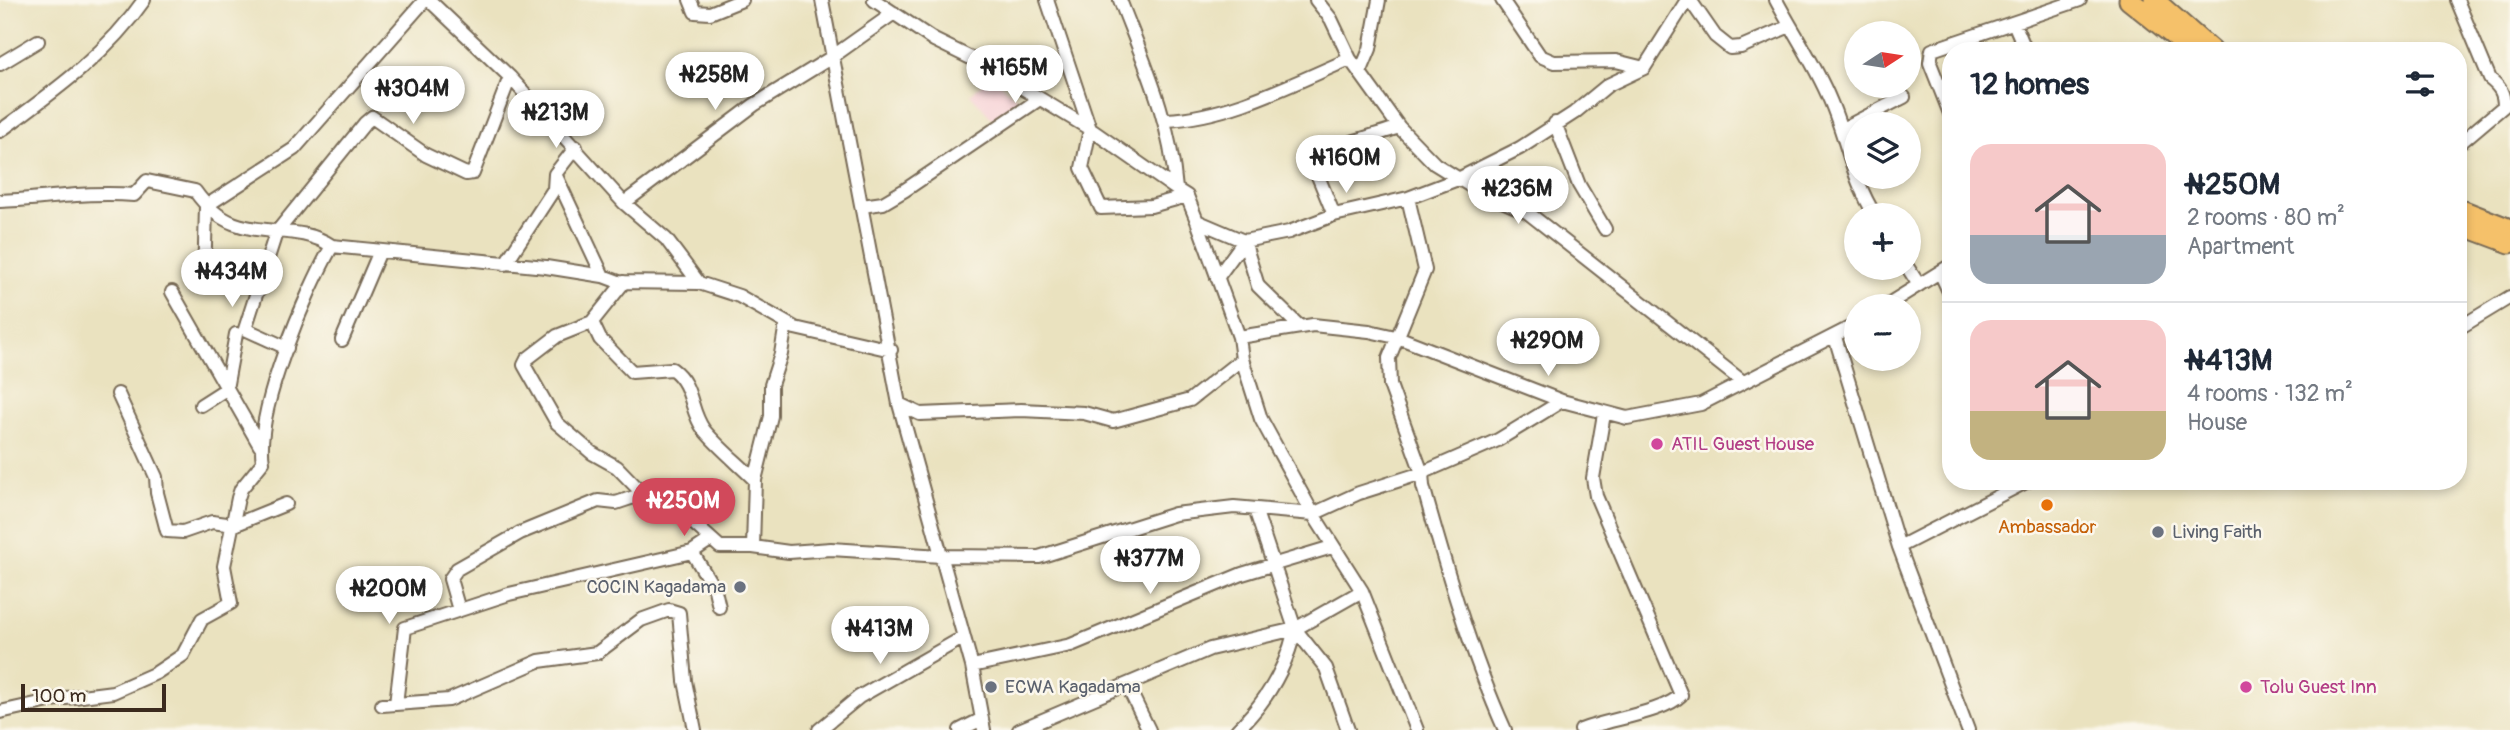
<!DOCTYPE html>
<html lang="en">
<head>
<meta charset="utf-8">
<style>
	body { margin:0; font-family:Pangolin,sans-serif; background:#f6f6f7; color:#1f2937; height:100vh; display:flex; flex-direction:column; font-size:26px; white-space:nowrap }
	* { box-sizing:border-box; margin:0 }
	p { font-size:23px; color:#747a83 }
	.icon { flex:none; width:38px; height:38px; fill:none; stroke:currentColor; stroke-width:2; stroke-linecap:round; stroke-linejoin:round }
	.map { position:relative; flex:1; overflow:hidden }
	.side { position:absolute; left:1942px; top:42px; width:525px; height:448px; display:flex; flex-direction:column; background:#fff; border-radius:28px; box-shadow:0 4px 10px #0003 }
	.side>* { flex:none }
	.needle { width:46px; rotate:78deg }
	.tools { position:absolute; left:1844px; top:21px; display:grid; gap:14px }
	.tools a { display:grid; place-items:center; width:77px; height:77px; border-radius:50%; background:#fff; box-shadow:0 4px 10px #0003; font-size:35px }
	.scale { position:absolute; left:21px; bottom:18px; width:145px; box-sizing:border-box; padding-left:7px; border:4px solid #3b2a1e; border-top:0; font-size:19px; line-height:24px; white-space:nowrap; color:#3b2a1e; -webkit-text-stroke:5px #fbf7ec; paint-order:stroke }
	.price { position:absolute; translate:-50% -60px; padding:0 16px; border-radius:24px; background:#fff; color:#222; font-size:23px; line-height:46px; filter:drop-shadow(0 2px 4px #0008) }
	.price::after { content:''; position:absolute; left:50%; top:42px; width:21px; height:16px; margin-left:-10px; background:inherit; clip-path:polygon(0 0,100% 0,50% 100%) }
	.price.current { background:#d1495b; color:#fff }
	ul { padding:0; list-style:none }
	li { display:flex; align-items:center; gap:21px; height:175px; padding:0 28px }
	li+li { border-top:2px solid #e0e1e3 }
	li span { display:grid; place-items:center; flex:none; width:196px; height:140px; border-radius:21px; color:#555 }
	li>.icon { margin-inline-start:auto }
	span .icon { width:84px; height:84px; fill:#fffc; stroke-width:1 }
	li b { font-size:30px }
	h2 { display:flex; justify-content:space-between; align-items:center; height:84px; padding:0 28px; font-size:30px }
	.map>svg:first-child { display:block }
</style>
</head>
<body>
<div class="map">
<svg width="2510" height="730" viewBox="0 0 2510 730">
	<rect width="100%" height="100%" fill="#fbf7ec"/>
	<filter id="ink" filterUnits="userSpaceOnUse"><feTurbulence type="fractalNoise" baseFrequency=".0143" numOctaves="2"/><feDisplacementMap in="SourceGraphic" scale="14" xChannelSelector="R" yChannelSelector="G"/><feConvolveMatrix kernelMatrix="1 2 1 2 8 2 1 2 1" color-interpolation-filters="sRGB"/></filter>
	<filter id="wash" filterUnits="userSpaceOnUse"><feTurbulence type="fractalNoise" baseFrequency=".00686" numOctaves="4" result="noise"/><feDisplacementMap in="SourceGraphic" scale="28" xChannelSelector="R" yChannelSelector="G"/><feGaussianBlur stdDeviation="1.57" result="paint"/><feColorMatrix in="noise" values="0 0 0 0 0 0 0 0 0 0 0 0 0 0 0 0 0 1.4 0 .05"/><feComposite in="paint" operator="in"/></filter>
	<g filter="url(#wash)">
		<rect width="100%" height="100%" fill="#eae2bf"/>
		<path fill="#f7cfd5" d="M990 75 1019 100 994 121 971 95Z"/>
	</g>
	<g filter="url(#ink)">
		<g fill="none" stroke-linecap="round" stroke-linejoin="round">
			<g stroke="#786a56" stroke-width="16">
				<path id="street" d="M429 0 510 77 624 203 666 239 699 283
					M690 0 695 12 710 13 742 0
					M822 0 899 404 972 666 984 730
					M874 0 934 40 981 63 1090 129 1176 189
					M1047 0 1090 129 1082 168 1101 208 1151 206 1187 196
					M1120 0C1145 65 1170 118 1176 189L1187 196 1197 221 1239 337 1242 359 1261 419 1313 514 1362 591 1417 730
					M1316 0 1331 19 1350 59 1399 127 1435 164 1477 190 1527 212 1743 382
					M1502 0 1540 56 1554 62 1616 61 1644 68
					M1690 0 1715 36 1730 48 1741 47 1790 26
					M1776 0C1794 34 1815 64 1830 100 1847 139 1852 179 1875 215
					M2457 0 2490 79C2500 87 2504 93 2504 106L2459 144
					M2014 23 2026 51
					M0 64 38 41
					M1360 73 1370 49 1379 0
					M1951 116 1930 63 1932 50 2080 0
					M1166 120C1230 117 1291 84 1350 59
					M1555 123 1579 185 1605 229
					M1842 129 1904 97
					M0 131C53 92 106 55 144 0
					M557 178 603 276
					M1408 198 1425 270 1389 358 1390 385 1422 473 1423 486C1446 568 1470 652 1505 730
					M0 201C44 199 91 191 134 195L147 181 195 191C237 251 286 216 332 246
					M624 203 754 105 832 57 894 13
					M862 206 883 203 905 190 1038 100
					M1334 215 1311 159C1322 149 1381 134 1399 127
					M1197 221 1244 241 1289 232 1334 215 1408 198 1458 179 1520 148 1574 113 1608 85 1644 68 1687 0
					M1244 241 1258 286 1300 327
					M505 264 554 189 555 174 576 147
					M1908 268 1919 285
					M1940 272 1951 296
					M1217 278 1244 241
					M624 282 592 322 557 336 527 359 524 365 557 423 592 453 617 467 647 498
					M204 285 206 206 294 149 425 0
					M172 292 260 446
					M1885 306 1951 265
					M592 322 600 339 632 372 672 369C694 385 689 410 704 430 719 448 739 464 755 480
					M2459 328 2510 297
					M1239 337 1313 325 1369 331 1400 338 1562 401 1627 418 1701 404 1857 324
					M1835 337 1899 547 1968 730
					M342 340 380 251
					M287 348 245 329 276 233 365 123 372 117 426 155 466 174 473 173 510 77
					M118 394 156 477 157 493 167 531 183 532 212 522 234 525 286 504
					M899 404 920 414 1021 410 1084 413 1113 421 1190 400 1242 359
					M201 405 226 389 236 334
					M1255 509 1295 629 1326 668 1348 730
					M753 547 755 480 771 416V385L781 354 786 323
					M1899 547 2028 481
					M692 552 715 590 719 607
					M459 610 450 579 457 569 520 533 598 501 616 503 634 497 661 500 681 512 720 547H753L789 552 831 549 941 556 1039 557 1175 514 1234 507 1313 514 1359 493 1422 473 1498 440 1562 401
					M972 666 1071 645 1242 574 1332 547
					M1127 685 1149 730
					M396 704 405 628 509 594 692 552 710 540
					M382 705 449 700 539 661 597 653 641 620 669 610 679 613 685 681 695 730
					M0 712 58 699 113 692 156 673 183 655 202 619 231 603 224 566 238 498 241 489 263 462C254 412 306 292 332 246L546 267 603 276 619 282 699 283 739 296 795 328 891 350
					M819 730 859 697 964 637
					M960 730 982 719
					M1019 730 1210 649 1295 629 1362 591
					M1237 730C1267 701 1286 669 1295 629
					M1581 730C1608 719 1663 713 1681 695L1596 496 1593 478 1604 414"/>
			</g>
			<g stroke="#786a56" stroke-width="23">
				<path id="primary" d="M2129 0 2193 51
					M2154 0 2212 51
					M2459 209 2510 229
					M2459 224 2510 243"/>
			</g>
			<use href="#street" stroke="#fff" stroke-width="12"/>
			<use href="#primary" stroke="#f5c16b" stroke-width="19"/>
		</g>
	</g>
	<g fill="#d1479c" stroke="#fbf7ec" stroke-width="2.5">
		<circle cx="1657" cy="444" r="7"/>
		<circle cx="2246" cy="687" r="7"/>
	</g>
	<circle fill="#e8710a" stroke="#fbf7ec" stroke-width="2.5" cx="2047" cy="505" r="7"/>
	<g fill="#6b7280" stroke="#fbf7ec" stroke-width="2.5">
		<circle cx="2158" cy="532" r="7"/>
		<circle cx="740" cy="587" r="7"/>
		<circle cx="991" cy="687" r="7"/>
	</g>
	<g text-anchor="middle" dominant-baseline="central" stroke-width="5" stroke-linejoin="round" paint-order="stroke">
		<g font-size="19" fill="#b23c85" stroke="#fbf7ec" text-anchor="start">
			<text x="1671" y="444">ATIL Guest House</text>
			<text x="2260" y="687">Tolu Guest Inn</text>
		</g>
		<g font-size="19" fill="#c56008" stroke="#fbf7ec">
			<text x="2047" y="527">Ambassador</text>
		</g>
		<g font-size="19" fill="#5b616d" stroke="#fbf7ec" text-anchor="start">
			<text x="2172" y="532">Living Faith</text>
			<text x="726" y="587" text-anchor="end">COCIN Kagadama</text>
			<text x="1005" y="687">ECWA Kagadama</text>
		</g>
	</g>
</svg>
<div class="tools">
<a><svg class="needle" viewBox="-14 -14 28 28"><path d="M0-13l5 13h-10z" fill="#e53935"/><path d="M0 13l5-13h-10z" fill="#747a83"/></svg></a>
<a><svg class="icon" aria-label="layers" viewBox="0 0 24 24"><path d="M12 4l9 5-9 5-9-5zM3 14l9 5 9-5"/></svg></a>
<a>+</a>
<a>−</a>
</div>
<div class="scale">100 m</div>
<b class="price" style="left:1015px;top:105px">₦165M</b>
<b class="price" style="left:715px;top:112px">₦258M</b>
<b class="price" style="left:413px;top:126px">₦304M</b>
<b class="price" style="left:556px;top:150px">₦213M</b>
<b class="price" style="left:1346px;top:195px">₦160M</b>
<b class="price" style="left:1518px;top:226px">₦236M</b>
<b class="price" style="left:232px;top:309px">₦434M</b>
<b class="price" style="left:1548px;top:378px">₦290M</b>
<b class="price current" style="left:684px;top:538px">₦250M</b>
<b class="price" style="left:1150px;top:596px">₦377M</b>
<b class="price" style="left:389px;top:626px">₦200M</b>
<b class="price" style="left:880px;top:666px">₦413M</b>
<section class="side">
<h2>12 homes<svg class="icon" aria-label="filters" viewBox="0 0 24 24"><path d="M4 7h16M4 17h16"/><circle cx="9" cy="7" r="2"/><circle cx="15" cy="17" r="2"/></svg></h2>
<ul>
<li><span style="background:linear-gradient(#f6c9c9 65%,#9aa5b1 0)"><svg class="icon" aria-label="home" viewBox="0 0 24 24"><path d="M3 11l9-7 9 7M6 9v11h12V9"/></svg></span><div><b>₦250M</b><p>2 rooms · 80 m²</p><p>Apartment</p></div></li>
<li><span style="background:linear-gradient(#f6c9c9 65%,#c2b280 0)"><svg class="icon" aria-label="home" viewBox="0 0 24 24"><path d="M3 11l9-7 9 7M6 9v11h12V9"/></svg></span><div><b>₦413M</b><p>4 rooms · 132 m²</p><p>House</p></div></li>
</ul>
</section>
</div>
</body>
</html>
